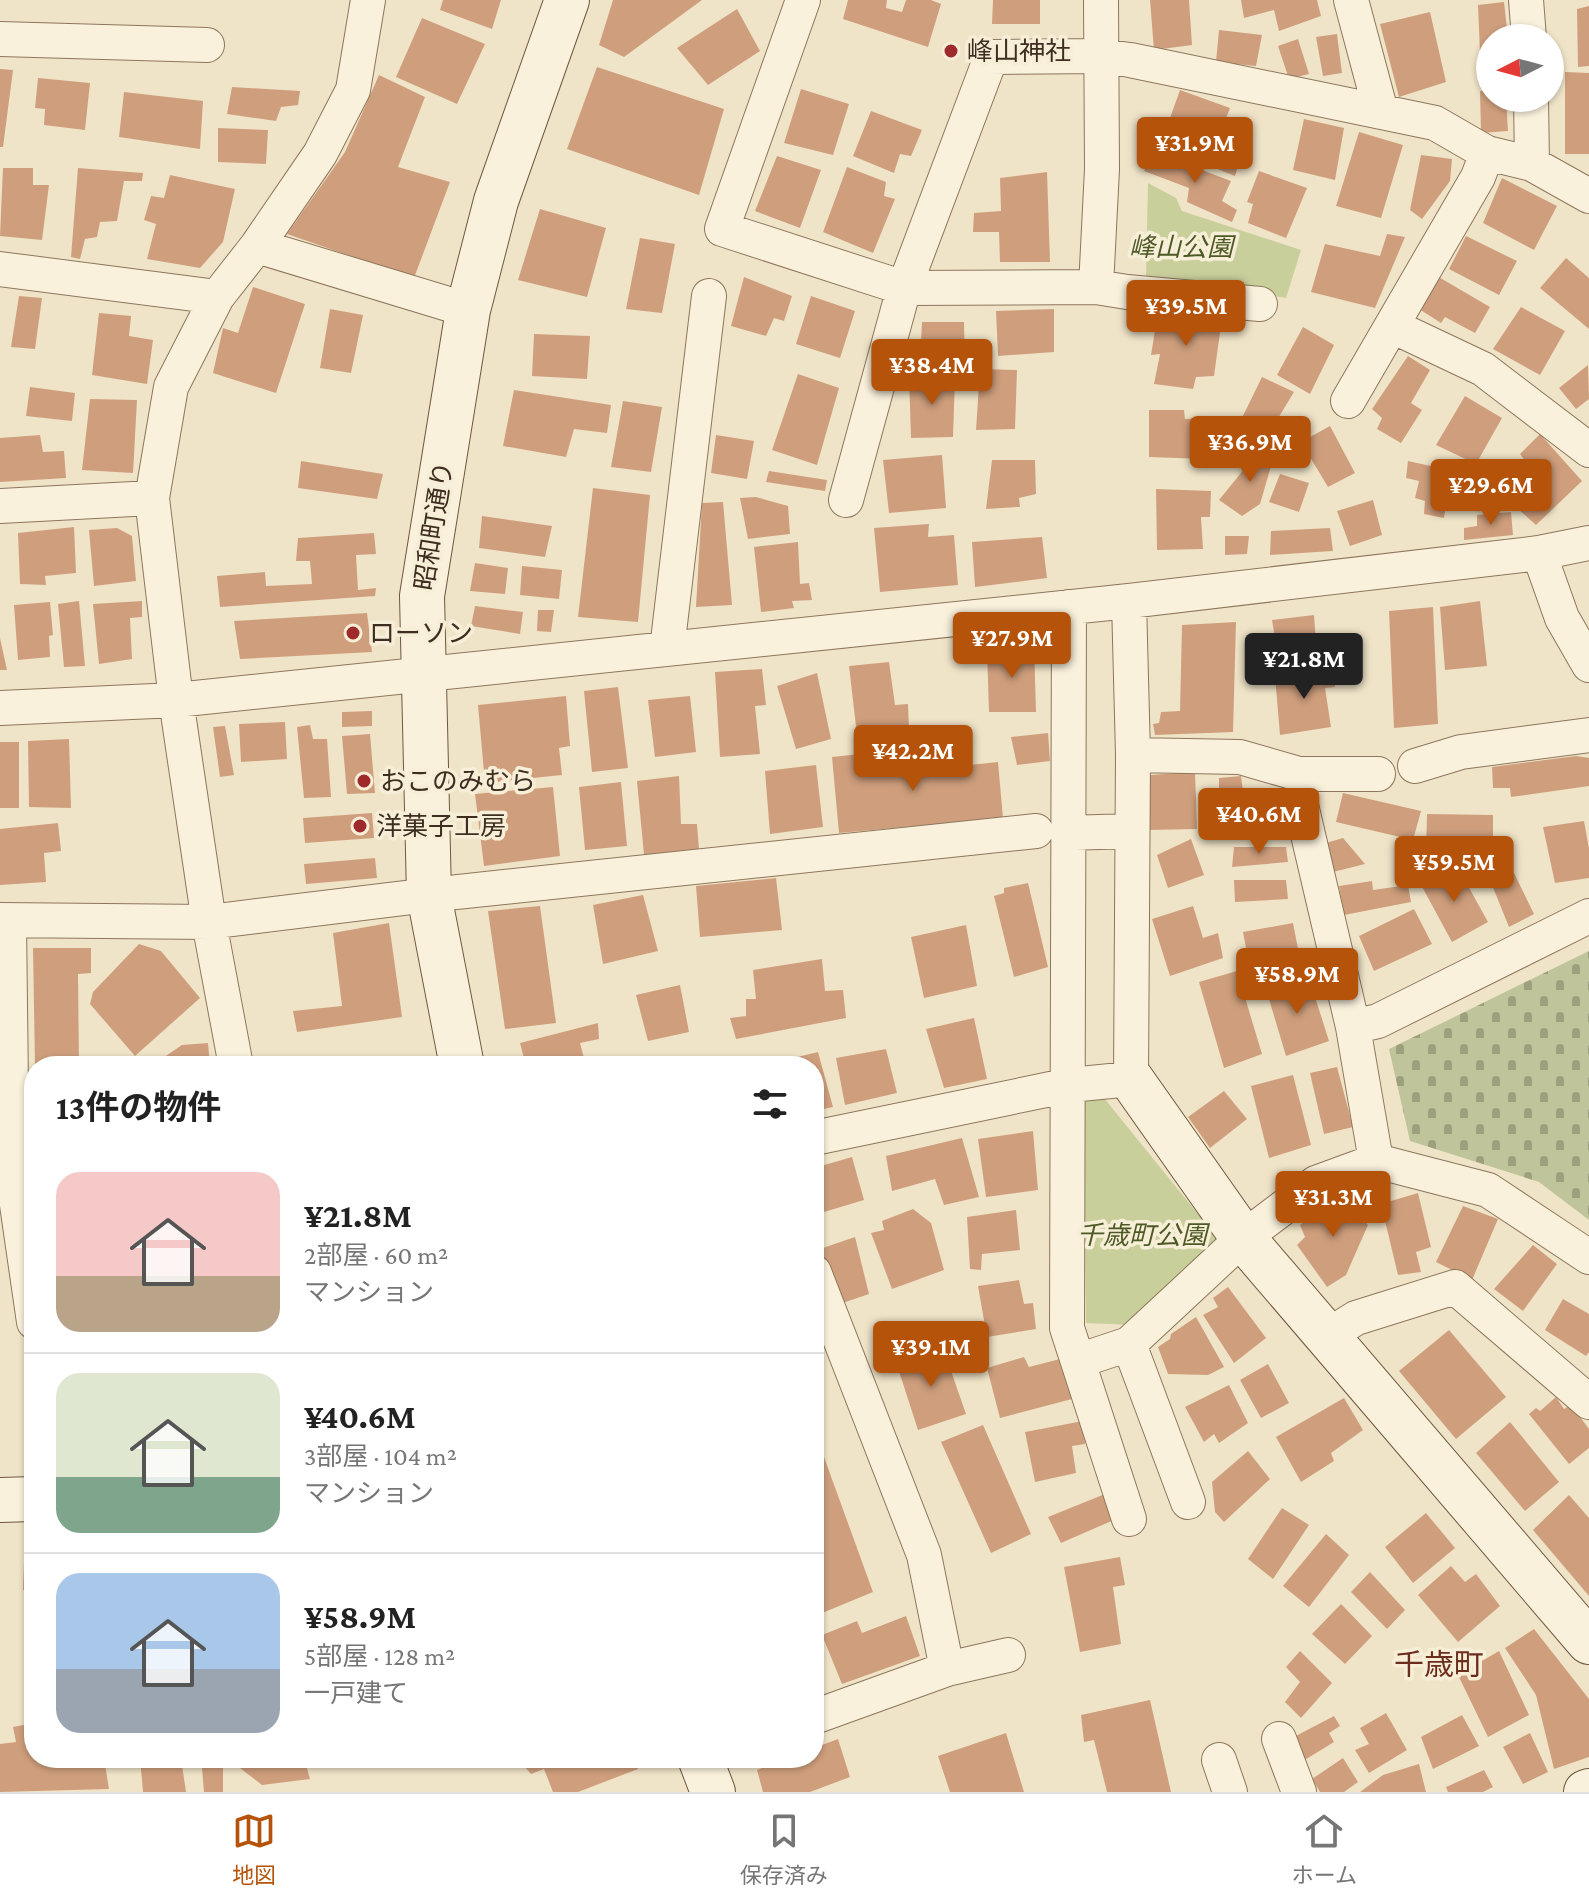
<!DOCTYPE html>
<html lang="ja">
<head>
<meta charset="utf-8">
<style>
	body { margin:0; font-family:"Crimson Pro","Noto Sans JP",serif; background:#f2f2f2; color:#222; height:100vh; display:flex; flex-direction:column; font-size:30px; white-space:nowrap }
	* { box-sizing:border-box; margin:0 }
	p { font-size:26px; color:#767676 }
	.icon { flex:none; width:44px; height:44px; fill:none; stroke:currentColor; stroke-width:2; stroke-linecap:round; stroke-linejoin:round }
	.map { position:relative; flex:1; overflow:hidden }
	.drawer { position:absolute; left:24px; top:1056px; width:800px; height:712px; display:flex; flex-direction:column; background:#fff; border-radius:32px; box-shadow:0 2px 6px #0004 }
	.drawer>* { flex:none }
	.needle { width:52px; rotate:264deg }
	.controls { position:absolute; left:1476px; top:24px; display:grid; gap:16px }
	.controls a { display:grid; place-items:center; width:88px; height:88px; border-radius:50%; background:#fff; box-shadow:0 2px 6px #0004; font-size:40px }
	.price { position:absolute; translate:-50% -68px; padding:0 18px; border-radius:8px; background:#b45309; color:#fff; font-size:26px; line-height:52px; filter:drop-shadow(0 2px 4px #0008) }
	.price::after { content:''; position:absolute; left:50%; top:48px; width:24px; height:18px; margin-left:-12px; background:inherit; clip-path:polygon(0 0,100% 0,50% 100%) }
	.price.selected { background:#222; color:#fff }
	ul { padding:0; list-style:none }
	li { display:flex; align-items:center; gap:24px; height:200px; padding:0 32px }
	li+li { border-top:2px solid #e0e0e0 }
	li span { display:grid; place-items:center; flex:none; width:224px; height:160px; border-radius:24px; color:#555 }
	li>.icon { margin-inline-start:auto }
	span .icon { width:96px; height:96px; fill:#fffc; stroke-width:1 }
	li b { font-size:34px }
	h2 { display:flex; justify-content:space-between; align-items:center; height:96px; padding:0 32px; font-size:34px }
	.tabs { display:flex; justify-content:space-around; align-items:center; height:112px; border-top:2px solid #e0e0e0; background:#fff; font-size:22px; color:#767676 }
	.tabs a { display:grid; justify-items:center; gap:4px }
	.tabs .selected { color:#b45309 }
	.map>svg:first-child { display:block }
</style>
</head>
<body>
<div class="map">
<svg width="1589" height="1792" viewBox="0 0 1589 1792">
	<defs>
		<pattern id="cemetery-stones" width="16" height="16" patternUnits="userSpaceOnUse" patternTransform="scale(2)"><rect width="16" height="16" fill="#bfc49a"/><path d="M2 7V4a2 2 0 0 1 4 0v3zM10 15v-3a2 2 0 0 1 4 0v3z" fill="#9ca07d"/></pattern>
	</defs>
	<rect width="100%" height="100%" fill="#f0e4c8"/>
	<path fill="url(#cemetery-stones)" d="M1589 951V1220L1539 1182 1410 1141 1389 1049Z"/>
	<path fill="#c9cf9b" d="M1148 183 1176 198 1182 211 1301 250 1286 298 1146 276Z
		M1104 1098 1219 1240 1133 1325 1086 1323 1084 1100Z"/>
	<path fill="#cf9f7d" d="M443 0H501L492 29 440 10Z
		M613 0H702L624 57 599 45Z
		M848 0H887L886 8 902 12 906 0H931L941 4 928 47 843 19Z
		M993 0H1040V24H992Z
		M1150 0H1189L1192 45 1154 50Z
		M1241 0H1317L1321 16 1279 31 1274 10 1244 18Z
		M1504 2 1508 38H1490V77H1481L1478 5Z
		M1589 6V66L1578 67 1577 9Z
		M737 9 760 51 708 85 677 48Z
		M1430 12 1446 82 1399 97 1380 24Z
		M422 18 485 44 457 104 396 77Z
		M1219 30 1262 35 1256 66 1216 62Z
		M1337 34 1342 73 1323 76 1316 37Z
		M1298 39 1309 74 1289 79 1278 46Z
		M597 67 724 109 699 195 567 149Z
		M0 69 13 70 3 147H0Z
		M1565 72 1589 73V154H1565Z
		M379 75 425 97 398 167 450 182 414 278 287 234 345 152Z
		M38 78 90 83 85 130 44 125 45 109 35 108Z
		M232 87 300 91 298 105 281 107 276 121 227 114Z
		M801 89 849 104 833 155 784 143Z
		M1180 90 1230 108 1216 144 1243 151 1235 176 1160 146Z
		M1490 90V98H1506L1508 131 1481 133 1480 91Z
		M124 92 203 101 200 149 119 137Z
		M871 111 922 130 911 156 900 154 894 173 853 156Z
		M1304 119 1344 128 1335 180 1293 170Z
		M218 128 268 130 266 164 218 162Z
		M1359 132 1403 145 1381 218 1336 206Z
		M1154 152 1231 181 1222 201 1237 210 1232 222 1187 202 1189 188 1144 171Z
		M1421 155 1452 159 1450 181 1422 219 1410 210Z
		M777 156 821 170 800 228 755 211Z
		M847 167 886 182 884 196 895 199 873 253 823 232Z
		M3 168H33V185H49L42 240 0 236Z
		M78 168 143 173 142 181H124L117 221 100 222 97 237 85 239 80 259 71 257Z
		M1259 171 1307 188 1286 238 1248 223 1253 204 1247 202Z
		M1047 172 1050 262H1000L999 232H973L974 213 1001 211 1000 178Z
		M170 175 235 189 223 242 200 268 147 259 156 224 144 220 151 196 164 198Z
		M1502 178 1557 206 1534 250 1483 223Z
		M540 209 606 228 587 297 518 280Z
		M1387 234 1405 237 1375 308 1311 292 1325 244 1380 256Z
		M1466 236 1517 261 1499 295 1449 269Z
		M640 238 675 244 662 313 626 309Z
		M1566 258 1589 278V329L1540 288Z
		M1437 276 1490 307 1475 333 1445 317 1441 323 1419 309Z
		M744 277 792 296 784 321 774 318 766 336 731 326Z
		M253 287 305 304 276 393 213 373 223 328 238 333Z
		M19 296 42 298 35 349 11 347Z
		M811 296 855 311 840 358 796 344Z
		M1521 307 1565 331 1540 375 1493 349Z
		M330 309 363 315 351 373 320 368Z
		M1054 309V352L998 356 996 311Z
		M1169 311 1222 318 1214 376 1196 377 1193 389 1154 384 1160 354 1151 355 1157 318 1168 319Z
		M99 313 131 316 129 336 153 340 147 384 92 375Z
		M922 322H964L965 369H914L911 343 921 342Z
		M1303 327 1334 345 1310 394 1277 375Z
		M534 334 590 336 587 379 532 376Z
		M1408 356 1430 370 1411 403 1422 410 1401 443 1377 429 1382 418 1372 409Z
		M1588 365 1589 399 1576 409 1559 388Z
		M980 369 1017 370 1015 429 976 430Z
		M798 374 839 388 817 465 772 450Z
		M909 376 955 378 953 437 911 438Z
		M1262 377 1294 392 1266 438 1239 424Z
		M30 387 75 393 72 421 26 416Z
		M514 390 611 405 607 433 574 429 566 457 503 446Z
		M1465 396 1502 418 1476 464 1436 445Z
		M90 399 137 400 133 473 82 470Z
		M623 401 662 407 651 472 611 467Z
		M1149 410H1184L1185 419 1207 418 1205 459 1149 457Z
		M1330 426 1355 473 1328 487 1301 442Z
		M1540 434 1582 481 1536 525 1518 509 1526 504 1509 487 1529 466 1520 454Z
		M40 435 43 452 64 451 66 478 0 482V438Z
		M716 435 754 441 747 479 711 473Z
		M1262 447 1274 456 1260 504 1242 516 1219 500Z
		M942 455 946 508 889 513 883 460Z
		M992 460H1035L1036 494 1019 498 1020 507 986 509Z
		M301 461 383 474 377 499 298 488Z
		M1408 461 1458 472 1454 505H1446L1444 518 1424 514 1425 501 1415 498 1419 481 1406 478Z
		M769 471 827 480 825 491 766 482Z
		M1280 474 1309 483 1299 512 1269 502Z
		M593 488 650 495 638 622 578 617Z
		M1156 489 1211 491 1210 517H1201L1203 549 1157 550Z
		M756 497 788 506 790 534 748 539 740 498Z
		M1373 500 1382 535 1350 546 1337 511Z
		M723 502 732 605 696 607 702 503Z
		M1511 512 1513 535 1464 540V528L1477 526V515Z
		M482 516 552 526 545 557 479 548Z
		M929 524 928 537 954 535 958 585 880 592 874 528Z
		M74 527 76 573 45 576 46 585 20 584 18 533Z
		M117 528 132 536 136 581 94 586 89 530Z
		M1330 528 1333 551 1270 555 1271 531Z
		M374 533 376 554 356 555 358 590 376 588 375 596 220 607 217 576 265 572 266 586 312 584 310 561H296L298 538Z
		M1225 536H1249L1247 554 1225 555Z
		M1042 537 1047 578 975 587 972 542Z
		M798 542 800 584 809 583 812 600 792 601 794 608 761 612 754 547Z
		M475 563 508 568 505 594 470 591Z
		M522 566 562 570 559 599 520 595Z
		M79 601 85 666 64 667 58 604Z
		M142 601V617L130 618 132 659 99 664 93 604Z
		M1480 601 1487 666 1445 670 1440 607Z
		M50 602 53 635 49 636 50 657 18 660 14 605Z
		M475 606 523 612 520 634 471 626Z
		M1433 607 1438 724 1394 728 1389 611Z
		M538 610H554L551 632 537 631Z
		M367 613 372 652 240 659 234 621Z
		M1314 615 1317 657 1279 663 1272 620Z
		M1236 622 1233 732 1155 735 1153 724 1159 723 1161 712 1180 711 1182 625Z
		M0 638 7 670H0Z
		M1034 645 1036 712H989L987 650Z
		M889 662 895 705 908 704 909 730 857 735 849 666Z
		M762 669 766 705 755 706 760 754 720 757 715 672Z
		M1333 670 1335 687 1325 688 1331 727 1280 735 1275 676Z
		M817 673 831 739 796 749 777 686Z
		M618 687 628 768 592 772 584 691Z
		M566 696 570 746 559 748 562 775 485 783 478 705Z
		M690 696 696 752 655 757 648 700Z
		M372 711V726L342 727V712Z
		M285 722 287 759 241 762 239 724Z
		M310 725 313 739H327L331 797 304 798 297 727Z
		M225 726 234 775 220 777 213 727Z
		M1048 733 1050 761 1017 765 1011 737Z
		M370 734 375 793 347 794 342 736Z
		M69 739 71 808 29 807 28 741Z
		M0 742H19V808H0Z
		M938 749 942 768 998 762 1003 818 839 833 832 757 888 751 892 775 923 772 921 751Z
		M1576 756 1589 758V786L1511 797 1510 788H1493L1492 767Z
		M816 765 823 827 770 834 765 771Z
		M1195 772 1197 829 1147 830 1150 775Z
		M679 776 681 824H697L699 849 644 855 637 781Z
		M1241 776 1243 792 1258 790V827L1219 829V778Z
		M621 782 627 846 585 850 579 787Z
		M553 787 560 856 484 866 475 794Z
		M1343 793 1421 811 1413 840 1336 822Z
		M372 813 374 838 305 843 303 818Z
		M1427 814 1493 815V857L1426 856Z
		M1584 821 1589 849V878L1555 883 1543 827Z
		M58 823 61 851 44 853 46 882 0 885V829Z
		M1343 838 1365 864 1333 872 1326 843Z
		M1191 839 1204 875 1168 888 1157 855Z
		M1234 847H1286L1288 862 1232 867Z
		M375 858 377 878 306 884 304 864Z
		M1432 872 1462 875 1488 922 1452 942 1420 883Z
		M1514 873 1534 914 1509 927 1492 885Z
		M776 878 782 930 700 937 696 886Z
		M1234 880H1286L1288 899 1235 902Z
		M1372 881 1373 890 1408 885 1411 902 1344 915 1339 886Z
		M1028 883 1048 967 1014 977 994 896 1004 893V888Z
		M643 895 658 951 603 964 593 905Z
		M540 906 556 1023 505 1029 488 911Z
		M1193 906 1203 938 1218 933 1223 958 1170 976 1152 919Z
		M1414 909 1432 944 1374 971 1359 936Z
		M389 923 402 1017 297 1032 293 1011 342 1006 333 933Z
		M1293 923 1302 969 1252 980 1243 932Z
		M966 925 977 986 924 998 911 937Z
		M139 944 161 951 200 998 135 1056 90 1004 93 992Z
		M33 948H91V973L78 974 79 1066H35Z
		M822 959 825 991 843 990 846 1018 736 1039 730 1018 746 1016V999H756L753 970Z
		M1237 971 1262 1054 1224 1068 1199 982Z
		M1309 978 1329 1041 1286 1056 1266 989Z
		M680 985 689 1032 648 1041 636 995Z
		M974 1018 987 1079 944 1088 926 1029Z
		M598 1023 599 1039 580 1043 584 1058 549 1066H526L520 1043Z
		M208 1043 210 1066H151L182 1045Z
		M886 1049 897 1093 845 1105 836 1058Z
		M818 1052 833 1107 814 1111V1066H787L785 1060Z
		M1337 1067 1353 1127 1324 1134 1310 1073Z
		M1293 1075 1311 1145 1269 1158 1251 1086Z
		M1224 1091 1247 1119 1210 1148 1188 1117Z
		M1033 1131 1038 1190 986 1197 978 1139Z
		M962 1138 979 1197 944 1205 935 1179 892 1191 886 1156Z
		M852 1157 864 1200 814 1215V1168Z
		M1418 1193 1431 1247 1416 1252 1421 1272 1398 1275 1381 1204Z
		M1341 1194 1368 1225 1346 1275 1327 1287 1297 1245 1305 1237 1300 1225Z
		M1463 1206 1498 1219 1472 1280 1436 1262Z
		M913 1209 931 1223 944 1270 892 1289 871 1233 884 1230 882 1221Z
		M1016 1210 1020 1250 982 1254 981 1270 970 1269 967 1217Z
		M855 1237 869 1294 837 1305 817 1250Z
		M1533 1245 1557 1264 1523 1311 1494 1289Z
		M1019 1280 1024 1304 1033 1303 1036 1329 987 1337 978 1286Z
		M1228 1287 1266 1338 1234 1363 1203 1315 1218 1307 1213 1298Z
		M1563 1299 1589 1314V1352L1586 1356 1545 1330Z
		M1196 1317 1224 1367 1208 1375 1168 1374 1158 1347 1170 1339 1171 1334Z
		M1449 1330 1506 1397 1456 1439 1399 1371Z
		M943 1348 966 1414 918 1430 896 1362Z
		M1024 1357 1029 1367 1060 1359 1072 1399 1000 1418 987 1368Z
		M1268 1364 1289 1403 1261 1418 1240 1380Z
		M1229 1385 1248 1423 1219 1443 1214 1434 1204 1442 1185 1407Z
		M1556 1397 1564 1409 1571 1405 1589 1429V1448L1569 1464 1529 1414 1536 1408 1540 1411Z
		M1344 1398 1363 1430 1331 1453 1334 1461 1301 1482 1276 1437Z
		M1083 1421 1085 1444 1072 1446 1076 1473 1035 1482 1025 1432Z
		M1510 1422 1559 1482 1525 1511 1476 1453Z
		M983 1425 1031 1534 991 1553 941 1442Z
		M1248 1451 1270 1479 1224 1522 1215 1512 1212 1482Z
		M824 1457 873 1592 815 1616 814 1461Z
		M1105 1494 1116 1519 1061 1543 1048 1517Z
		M1569 1495 1589 1518V1596L1533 1530Z
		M1282 1508 1309 1525 1273 1579 1248 1559Z
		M1426 1513 1455 1548 1413 1583 1385 1547Z
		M1326 1534 1349 1555 1309 1607 1283 1586Z
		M34 1535V1589L23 1590 25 1536Z
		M1120 1557 1125 1585 1113 1587 1121 1644 1080 1652 1064 1567Z
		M1451 1566 1465 1582 1476 1574 1500 1606 1458 1642 1418 1595Z
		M1370 1572 1405 1610 1387 1629 1351 1592Z
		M1341 1604 1372 1636 1345 1664 1312 1634Z
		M906 1616 920 1656 842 1684 822 1635 857 1621 862 1633Z
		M1534 1629 1589 1699V1757L1554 1769 1536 1695 1505 1648Z
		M1300 1651 1332 1683 1301 1718 1285 1702 1300 1682 1286 1667Z
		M1499 1651 1529 1715 1488 1737 1458 1675Z
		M1150 1700 1171 1792H1107L1094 1740 1084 1742 1081 1715Z
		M1386 1713 1407 1750 1369 1773 1355 1750 1369 1744 1360 1728Z
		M1462 1715 1479 1746 1433 1769 1421 1737Z
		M1334 1716 1340 1726 1329 1733 1334 1742 1303 1761 1292 1738Z
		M34 1723V1758H104L109 1789 0 1792V1744L16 1742 13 1727Z
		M1006 1733 1024 1792H950L938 1756Z
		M1530 1733 1548 1772 1523 1784 1503 1747Z
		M838 1739 850 1777 810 1792H763L757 1770 788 1758H814V1748Z
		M140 1758H181L186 1792H143Z
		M240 1758H304L310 1779 262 1785 240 1768Z
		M517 1758H634L638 1769 578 1792H553L544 1769 531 1774Z
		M1343 1758 1358 1782 1344 1792H1320L1312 1779Z
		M1419 1764 1426 1792H1360L1383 1775Z
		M223 1765V1792H204L202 1768Z
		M1484 1770 1493 1787 1483 1792H1448L1446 1787Z"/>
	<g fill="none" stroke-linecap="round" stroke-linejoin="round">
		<g stroke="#8d765c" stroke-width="36">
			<path id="street" d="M803 0 722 229 904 288 1096 287 1127 292 1260 304
				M1351 0 1381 112
				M1526 0 1529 38
				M0 39 207 45
				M1531 98 1532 164
				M257 246 468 310
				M0 269 217 297
				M1096 287 1102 169 1101 0
				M1392 326 1483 369 1589 450
				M1348 401 1478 177 1487 153
				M846 500 904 288 991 57 1100 56 1130 60 1435 123 1487 153 1532 164 1589 196
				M0 506 152 498
				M1539 553 1562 618 1589 665
				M1069 607 1067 1328 1129 1519
				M667 649 709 296
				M0 708 176 700 1129 601 1539 553 1589 543
				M1133 755 1240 757 1299 774H1378
				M1415 766 1461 752 1589 735
				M1302 809 1353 1027 1376 1161 1488 1190 1589 1257
				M1067 833 1132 831
				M0 920 209 922 429 895 1036 831
				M9 922 12 1170 34 1322
				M1353 1027 1378 1021 1589 916
				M236 1066 209 922 176 700 152 498 171 387 217 297 257 246 320 154 353 90 368 0
				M814 1138 1070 1085 1131 1079 1133 755 1129 601
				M814 1272 924 1555 947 1669
				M1327 1336 1356 1318 1455 1287 1589 1402
				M1129 1344 1188 1502
				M1078 1361 1129 1344 1243 1238 1316 1183 1376 1161
				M814 1717 947 1669 1008 1655
				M1279 1739 1299 1792
				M1219 1760 1230 1792"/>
		</g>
		<g stroke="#6f573f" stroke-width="46">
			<path id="secondary" d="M462 1066 429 895 422 596 468 310 496 201 567 0
				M1131 1079 1243 1238 1589 1642
				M0 1500 34 1499
				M700 1758 713 1792
				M1586 1792 1589 1791"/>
		</g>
		<use href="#street" stroke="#faf1dc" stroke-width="34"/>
		<use href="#secondary" stroke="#faf1dc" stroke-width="44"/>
	</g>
	<g fill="#9e2a2b" stroke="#f7eed8" stroke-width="3">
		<circle cx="951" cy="51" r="8"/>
		<circle cx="353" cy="633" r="8"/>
		<circle cx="364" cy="781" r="8"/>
		<circle cx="360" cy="826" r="8"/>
	</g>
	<g text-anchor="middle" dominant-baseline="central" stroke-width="7" stroke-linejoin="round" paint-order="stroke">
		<g font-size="26" fill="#3d2e20" stroke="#f7eed8" text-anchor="start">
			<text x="967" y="51">峰山神社</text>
			<text x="369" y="633">ローソン</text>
			<text x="380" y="781">おこのみむら</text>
			<text x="376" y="826">洋菓子工房</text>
		</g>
		<g font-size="26" font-style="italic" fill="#4d5a26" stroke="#f7eed8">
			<text x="1181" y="247">峰山公園</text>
			<text x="1142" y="1235">千歳町公園</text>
		</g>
		<g font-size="26" fill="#3d2e20" stroke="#f7eed8">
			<text transform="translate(434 526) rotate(-81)">昭和町通り</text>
		</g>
		<g font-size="30" fill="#6b2e1e" stroke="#f7eed8">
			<text x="1439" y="1664">千歳町</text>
		</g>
	</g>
</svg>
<div class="controls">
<a><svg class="needle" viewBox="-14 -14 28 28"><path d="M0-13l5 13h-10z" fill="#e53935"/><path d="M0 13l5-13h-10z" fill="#767676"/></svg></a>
</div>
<b class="price" style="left:1195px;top:185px">¥31.9M</b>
<b class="price" style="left:1186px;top:348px">¥39.5M</b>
<b class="price" style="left:932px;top:407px">¥38.4M</b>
<b class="price" style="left:1250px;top:484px">¥36.9M</b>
<b class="price" style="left:1491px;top:527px">¥29.6M</b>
<b class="price" style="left:1012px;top:680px">¥27.9M</b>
<b class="price selected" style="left:1304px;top:701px">¥21.8M</b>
<b class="price" style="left:913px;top:793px">¥42.2M</b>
<b class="price" style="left:1259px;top:856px">¥40.6M</b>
<b class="price" style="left:1454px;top:904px">¥59.5M</b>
<b class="price" style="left:1297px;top:1016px">¥58.9M</b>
<b class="price" style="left:1333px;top:1239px">¥31.3M</b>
<b class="price" style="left:931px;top:1389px">¥39.1M</b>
<section class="drawer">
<h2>13件の物件<svg class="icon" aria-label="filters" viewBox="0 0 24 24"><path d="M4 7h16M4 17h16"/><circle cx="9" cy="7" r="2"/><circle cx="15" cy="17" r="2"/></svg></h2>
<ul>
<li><span style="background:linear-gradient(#f6c9c9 65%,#b9a48a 0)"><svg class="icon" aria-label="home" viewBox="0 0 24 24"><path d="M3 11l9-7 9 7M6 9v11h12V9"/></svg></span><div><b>¥21.8M</b><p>2部屋 · 60 m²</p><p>マンション</p></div></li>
<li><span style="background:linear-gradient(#dfe7d0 65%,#7fa58c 0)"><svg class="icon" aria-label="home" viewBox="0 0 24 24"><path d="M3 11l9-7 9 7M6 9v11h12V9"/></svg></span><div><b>¥40.6M</b><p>3部屋 · 104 m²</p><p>マンション</p></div></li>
<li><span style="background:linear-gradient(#a9c7e8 60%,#9aa5b1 0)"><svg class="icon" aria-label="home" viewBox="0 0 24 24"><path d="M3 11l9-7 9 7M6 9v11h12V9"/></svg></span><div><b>¥58.9M</b><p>5部屋 · 128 m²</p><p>一戸建て</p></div></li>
</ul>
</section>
</div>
<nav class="tabs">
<a class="selected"><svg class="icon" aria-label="map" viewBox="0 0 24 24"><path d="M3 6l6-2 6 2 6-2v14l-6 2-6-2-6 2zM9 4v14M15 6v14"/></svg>地図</a>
<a><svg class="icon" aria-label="saved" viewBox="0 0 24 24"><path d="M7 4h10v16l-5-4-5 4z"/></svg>保存済み</a>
<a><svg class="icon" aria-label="home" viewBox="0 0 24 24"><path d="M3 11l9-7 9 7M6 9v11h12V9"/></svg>ホーム</a>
</nav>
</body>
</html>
